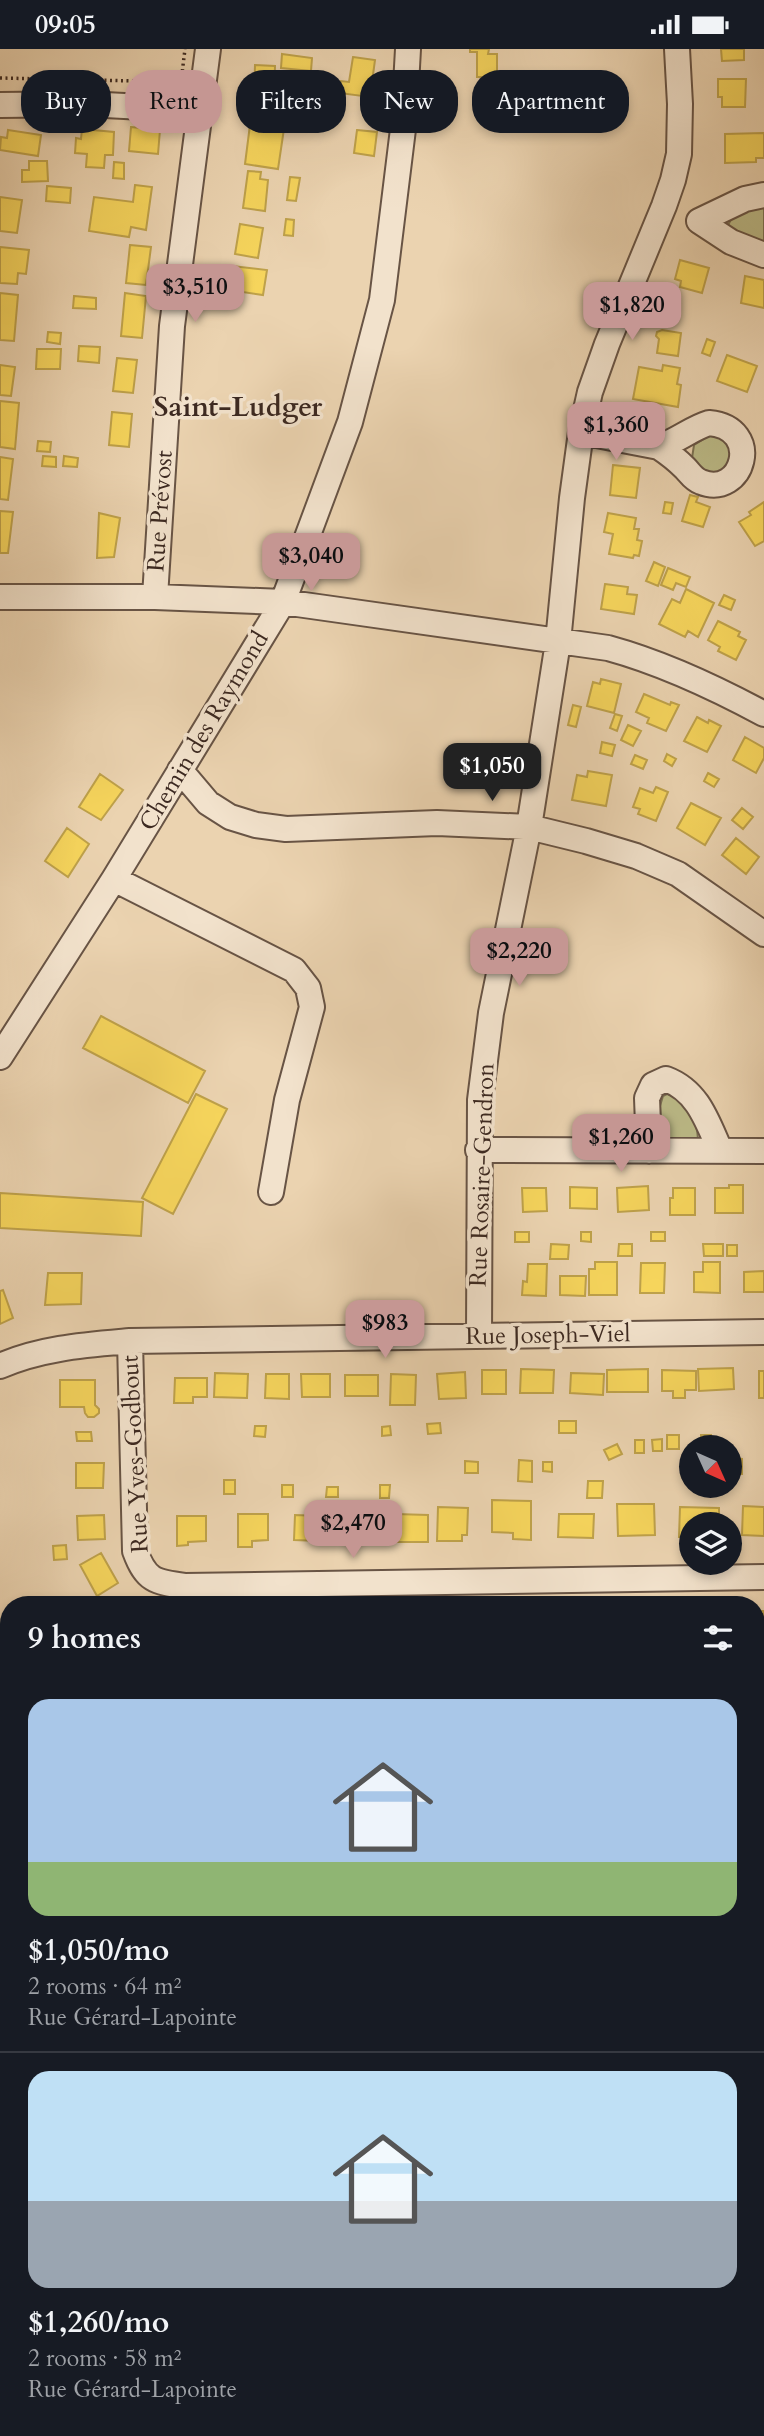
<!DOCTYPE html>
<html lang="en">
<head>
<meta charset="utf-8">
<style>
	body { margin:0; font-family:Cardo,serif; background:#20242c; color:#f1f3f6; height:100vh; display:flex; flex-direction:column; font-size:26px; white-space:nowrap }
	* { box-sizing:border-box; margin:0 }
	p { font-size:23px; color:#9ea1a6 }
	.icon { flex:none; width:38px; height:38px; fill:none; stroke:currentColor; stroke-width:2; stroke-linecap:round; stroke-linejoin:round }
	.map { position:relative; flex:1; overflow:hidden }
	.sheet { position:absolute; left:0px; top:1547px; width:765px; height:840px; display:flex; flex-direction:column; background:#171b24; border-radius:28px 28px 0 0; box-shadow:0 4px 10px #0003 }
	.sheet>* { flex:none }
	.guide { position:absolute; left:21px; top:21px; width:723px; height:63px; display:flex; gap:14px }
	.needle { width:46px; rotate:135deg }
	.buttons { position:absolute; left:679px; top:1386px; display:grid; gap:14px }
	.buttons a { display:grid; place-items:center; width:63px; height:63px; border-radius:50%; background:#171b24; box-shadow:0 4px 10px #0003; font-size:35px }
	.price { position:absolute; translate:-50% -60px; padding:0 16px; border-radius:14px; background:#c59692; color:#111; font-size:23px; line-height:46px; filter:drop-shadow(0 2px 4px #0008) }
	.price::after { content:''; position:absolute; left:50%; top:42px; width:21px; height:16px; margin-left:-10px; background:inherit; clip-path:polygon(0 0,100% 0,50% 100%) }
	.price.selected { background:#222; color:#fff }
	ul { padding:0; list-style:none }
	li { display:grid; align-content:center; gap:14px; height:371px; padding:0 28px }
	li+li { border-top:2px solid #363941 }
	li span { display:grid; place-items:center; height:217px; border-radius:21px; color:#555 }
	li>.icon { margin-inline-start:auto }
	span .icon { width:126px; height:126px; fill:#fffc; stroke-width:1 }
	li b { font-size:30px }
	h2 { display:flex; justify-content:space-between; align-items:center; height:84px; padding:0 28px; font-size:30px }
	.pill { padding:0 24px; border-radius:28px; background:#171b24; box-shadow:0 4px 10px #0003; font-size:24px; line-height:63px }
	.pill.selected { background:#c59692; color:#111 }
	.status { display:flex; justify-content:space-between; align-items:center; height:49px; padding:0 35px; background:#171b24; direction:ltr }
	.status svg { height:19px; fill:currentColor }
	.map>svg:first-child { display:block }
</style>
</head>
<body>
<div class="status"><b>09:05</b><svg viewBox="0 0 49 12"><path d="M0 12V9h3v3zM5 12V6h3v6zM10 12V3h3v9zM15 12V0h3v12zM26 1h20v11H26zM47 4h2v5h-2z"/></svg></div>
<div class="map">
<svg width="764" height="2387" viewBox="0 0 764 2387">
	<rect width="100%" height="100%" fill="#ebd3b0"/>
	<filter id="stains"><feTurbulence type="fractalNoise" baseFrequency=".00286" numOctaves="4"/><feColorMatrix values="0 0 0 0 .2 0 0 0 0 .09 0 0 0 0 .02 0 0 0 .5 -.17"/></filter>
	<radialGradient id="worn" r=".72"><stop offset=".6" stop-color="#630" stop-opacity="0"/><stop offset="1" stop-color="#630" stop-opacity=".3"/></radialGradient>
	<path fill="#bcbb88" stroke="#7c7254" stroke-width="2" d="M764 156V196L743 188 728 176 734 165Z
		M712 385 728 393 731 410 721 424 702 422 692 409 694 396Z
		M667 1045C687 1050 697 1071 698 1090H664L661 1088 660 1057 663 1047Z
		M756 1668H764V1847H756Z
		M0 1696H9V1858H0Z"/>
	<path fill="#f6d55c" stroke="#bea14a" stroke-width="2" d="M470 0H489L488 5H497V28H477V3H470Z
		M721 0H744V11L722 12Z
		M282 5 312 9 311 22 281 19Z
		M353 8 375 11 370 48 339 44 341 32 349 33Z
		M255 16 275 17 274 48H254Z
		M718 30H746L745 58H722V48H718Z
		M481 46 499 49 498 61 479 58Z
		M251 68 285 73 278 120 245 115Z
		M131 78 160 81 158 105 129 102Z
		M82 80 114 83 113 106H105L104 119 86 118 87 105 75 104 76 89 81 90Z
		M8 81 41 86 38 107 0 101 1 88 7 89Z
		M357 81 377 83 374 107 354 104Z
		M764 84V109H756V113L725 114V85Z
		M29 112H47L48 132 22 133V121H29Z
		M114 113 124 114V130L113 129Z
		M248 122 261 123 260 130 268 131 265 162 243 159Z
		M290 128 300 129 296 152 287 151Z
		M135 136 152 138 146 181 131 178 129 188 89 182 94 148 133 153Z
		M47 137 71 139 70 154 46 152Z
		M0 148 22 151 17 184 0 182Z
		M286 170 294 171 293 187 284 186Z
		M240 175 263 179 258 209 235 205Z
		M130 196 151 198 146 236 126 234Z
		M0 198 29 201 26 225 18 224 17 235 0 234Z
		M680 211 709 219 702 244 680 238 681 232 675 230Z
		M232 217 267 221 263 246 229 241Z
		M745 227 764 231V259L741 254Z
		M0 244 18 246 14 292 0 291Z
		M125 244 146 247 142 289 121 287Z
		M74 247 96 249V260L73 259Z
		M662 281 681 284 678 307 657 304 659 290 656 287 657 283Z
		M48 283 61 284 60 295 47 293Z
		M707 290 715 293 710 307 702 304Z
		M79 297 100 298 99 314 78 312Z
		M37 300H61L60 320H36Z
		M727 306 757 317 747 343 717 332Z
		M117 309 137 311 133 344 113 342Z
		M0 316 15 318 11 347 0 346Z
		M663 316 680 319 677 335 681 336 678 358 633 350 639 318 662 322Z
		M0 352 19 354 15 400 0 398Z
		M112 363 132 365 129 398 109 396Z
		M38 392 51 393 50 403 37 402Z
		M43 407 56 408V418L42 417Z
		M64 407 78 409 77 418 63 417Z
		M0 408 13 410 8 451 0 450Z
		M613 416 640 419 636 449 610 446Z
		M690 446 698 448 696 453 710 458 703 478 682 472Z
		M665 453 673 454 671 465 663 464Z
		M764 453V492L755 497 739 473 751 466 749 463Z
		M0 462 13 463 8 504H0Z
		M99 464 120 469 114 508 97 509Z
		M608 464 636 469 634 480H639L637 491 642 492 639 507 634 506 633 509 609 505 613 485 604 483Z
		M654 513 665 518 658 537 646 532Z
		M668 519 690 528 686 538 676 534 673 541 661 536Z
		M605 535 628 538 627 545 637 546 634 565 601 560Z
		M686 540 714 554 698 588 688 582 685 588 659 575 672 550 680 554Z
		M724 546 735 551 731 561 719 556Z
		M718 572 740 583 738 587 746 591 736 611 718 602 720 598 708 591Z
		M601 630 621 635 614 664 587 657 593 633 600 635Z
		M644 645 670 656 671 653 679 656 666 682 647 674 649 669 636 663Z
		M573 656 581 658 576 678 568 676Z
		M615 665 622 667 617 682 610 679Z
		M697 668 708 674 709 671 721 677 707 703 684 692Z
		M628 676 641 682 633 697 621 691Z
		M745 688 764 699V709L756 724 733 711Z
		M602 693 615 696 612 707 600 704Z
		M667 705 676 710 672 717 664 712Z
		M635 706 647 711 643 720 631 715Z
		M588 722 612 726 606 757 572 751 577 726 587 728Z
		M708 724 719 730 714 738 704 732Z
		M100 725 123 741 101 771 79 758Z
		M656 738 668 743 656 772 638 765 640 760 633 758 640 739 653 744Z
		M691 754 721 769 705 796 677 779Z
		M742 759 753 768 743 780 732 771Z
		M67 779 89 795 68 828 45 812Z
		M736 789 759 808 746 825 722 806Z
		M101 967 205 1022 188 1054 83 999Z
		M196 1045 227 1060 173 1165 142 1149Z
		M729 1136H743V1164H715V1139H729Z
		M648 1137 649 1161 618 1163 617 1139Z
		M570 1138 597 1139V1160L570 1159Z
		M522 1139H546L547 1162 523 1163Z
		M673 1139H695V1166H670V1149H673Z
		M0 1144 143 1153 141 1187 0 1179Z
		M515 1183H529V1193H515Z
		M581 1183H591V1193L581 1192Z
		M651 1183H665V1192H651Z
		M551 1195 569 1196 568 1210H550Z
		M619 1195H632V1207H618Z
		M703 1195H723V1207H704Z
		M727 1196H737V1207H727Z
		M595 1213H617V1246H589V1220H595Z
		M703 1213H720V1244L694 1243V1223H703Z
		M641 1214H665L664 1244H640Z
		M528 1215H547L546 1247 522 1246 523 1232 527 1233Z
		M764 1222V1243H744V1223Z
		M48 1224H82L81 1255 45 1256Z
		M560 1227H586L585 1247 560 1246Z
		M3 1241 13 1269 0 1275V1242Z
		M733 1319 734 1340 699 1342 698 1320Z
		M521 1320 554 1321 553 1344H520Z
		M648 1320V1343H607V1321Z
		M482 1321H506V1345H482Z
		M662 1321 696 1322V1341H685V1349H673V1342H662Z
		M759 1322H764V1349H759Z
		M465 1323 466 1349 439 1350 437 1325Z
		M215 1324 248 1325 247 1349 214 1348Z
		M571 1324 604 1325 603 1346 570 1344Z
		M266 1325H289V1350L265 1349Z
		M301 1325H330V1348H302Z
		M391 1325 416 1326 415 1356H390Z
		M345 1326H378V1347H345Z
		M175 1329H207V1348H193V1354H174Z
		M60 1331H95V1356L99 1360V1364L94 1368H88L85 1364 84 1358H60Z
		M559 1372H576V1384H559Z
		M440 1374 441 1384 428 1385 427 1375Z
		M255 1377H266L265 1388 254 1387Z
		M390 1377 391 1386 382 1387V1378Z
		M76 1383H91L92 1392H77Z
		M667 1386H679V1400H667Z
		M701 1386H711V1398H701Z
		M662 1390V1402H653L652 1391Z
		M635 1391H644V1404H635Z
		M617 1395 622 1405 609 1411 604 1401Z
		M732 1409 742 1410V1425H731Z
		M519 1411 532 1412V1433L518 1432Z
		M465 1412 478 1413V1424H465Z
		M543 1413H552V1423L543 1422Z
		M76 1414H104L103 1439H76Z
		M224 1431H235V1445H224Z
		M588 1432H603L602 1449H587Z
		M282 1436H293V1448H282Z
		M380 1436H390L389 1449H380Z
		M327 1438H338V1448H326Z
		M492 1451 531 1452V1491L513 1490V1484L492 1483Z
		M617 1455H654L655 1486 618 1487Z
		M743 1457 764 1458V1487L742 1486Z
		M438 1458 468 1459 467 1486H462V1492H437Z
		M680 1458 719 1459V1475H691V1488H679Z
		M238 1465H268V1491L252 1492V1498H238Z
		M395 1465 428 1466V1493H395Z
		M559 1465H594L593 1489 558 1488Z
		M104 1466 105 1490 78 1491 77 1467Z
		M295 1466 320 1467V1492L294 1491Z
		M177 1467H206V1492L188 1493V1496L177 1497Z
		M343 1467H374V1490H343Z
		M66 1496 67 1510 54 1511 53 1497Z
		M101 1504 118 1534 97 1547 80 1516Z
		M757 1562H764V1590H757Z"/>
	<path fill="#8c8c6e" stroke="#746e57" stroke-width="2" d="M756 1948H764V2016H756Z"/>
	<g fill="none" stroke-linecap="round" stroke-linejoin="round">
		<g stroke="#685445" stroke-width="28">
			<path id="minor" d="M0 56 86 55 201 61
				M764 146 745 150 699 172 731 193 764 206
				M709 374C764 379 743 450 701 433 693 430 690 424 685 419 677 411 668 404 659 398 677 392 692 379 709 374Z
				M581 383 659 398
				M0 548H155L283 553 608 599C663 614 714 638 764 665
				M155 548 172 277 208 0
				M180 721 208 754 230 768 256 776 286 780 437 774 529 778 586 792 636 807 678 825 764 885
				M114 830 294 921 308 939 312 958 287 1051 271 1143
				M0 1008 114 830 283 553 350 373 382 251 404 72 408 0
				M478 1101 764 1102
				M649 1102 647 1049 653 1036 666 1030C698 1042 707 1072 720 1101
				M479 1287 480 1051 491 964 529 778 558 593 572 449 581 383 590 343 607 295 664 157 673 131 679 105 680 55 677 0
				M130 1292 135 1502C146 1532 155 1533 185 1537L764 1528
				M0 1317C41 1299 85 1296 130 1292L764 1283
				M756 2084H764
				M0 2093H9"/>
		</g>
		<path stroke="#3c2921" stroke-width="3.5" stroke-dasharray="2 3.5" stroke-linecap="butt" d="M0 29 184 33
			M181 33 185 0"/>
		<use href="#minor" stroke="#f2e2cc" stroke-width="24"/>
	</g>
	<g text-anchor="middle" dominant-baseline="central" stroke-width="7" stroke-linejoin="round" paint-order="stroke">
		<g font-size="24" fill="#3c2921" stroke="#f2e2cc">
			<text transform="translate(160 462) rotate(-86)">Rue Prévost</text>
			<text transform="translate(204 682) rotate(-59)">Chemin des Raymond</text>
			<text transform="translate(482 1126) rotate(-88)">Rue Rosaire-Gendron</text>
			<text transform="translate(548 1286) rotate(-1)">Rue Joseph-Viel</text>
			<text transform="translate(135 1405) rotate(-93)">Rue Yves-Godbout</text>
		</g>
		<g font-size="28" font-weight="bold" fill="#3c2921" stroke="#f2e2cc">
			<text x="238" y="358">Saint-Ludger</text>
		</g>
	</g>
	<rect width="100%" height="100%" filter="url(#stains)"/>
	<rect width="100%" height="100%" fill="url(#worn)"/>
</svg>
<div class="buttons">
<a><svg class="needle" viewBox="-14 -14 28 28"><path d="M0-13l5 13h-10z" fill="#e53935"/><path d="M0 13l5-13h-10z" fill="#9ea1a6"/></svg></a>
<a><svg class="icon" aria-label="layers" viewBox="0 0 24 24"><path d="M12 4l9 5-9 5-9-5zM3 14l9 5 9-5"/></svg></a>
</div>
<b class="price" style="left:195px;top:275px">$3,510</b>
<b class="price" style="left:632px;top:293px">$1,820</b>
<b class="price" style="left:616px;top:413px">$1,360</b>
<b class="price" style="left:311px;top:544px">$3,040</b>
<b class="price selected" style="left:492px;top:754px">$1,050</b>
<b class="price" style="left:519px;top:939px">$2,220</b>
<b class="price" style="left:621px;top:1125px">$1,260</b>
<b class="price" style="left:385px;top:1311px">$983</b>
<b class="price" style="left:353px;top:1511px">$2,470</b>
<div class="guide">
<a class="pill">Buy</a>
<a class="pill selected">Rent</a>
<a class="pill">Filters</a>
<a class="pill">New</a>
<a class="pill">Apartment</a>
</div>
<section class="sheet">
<h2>9 homes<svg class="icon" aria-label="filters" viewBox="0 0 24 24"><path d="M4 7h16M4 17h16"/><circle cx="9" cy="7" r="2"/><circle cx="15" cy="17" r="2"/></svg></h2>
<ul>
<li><span style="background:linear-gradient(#a9c7e8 75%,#8fb573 0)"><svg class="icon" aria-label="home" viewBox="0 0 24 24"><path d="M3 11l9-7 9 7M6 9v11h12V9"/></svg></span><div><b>$1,050/mo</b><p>2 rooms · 64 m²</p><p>Rue Gérard-Lapointe</p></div></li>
<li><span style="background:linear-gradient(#bfe0f5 60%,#9aa5b1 0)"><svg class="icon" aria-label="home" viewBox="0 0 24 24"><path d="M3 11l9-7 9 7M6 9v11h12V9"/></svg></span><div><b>$1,260/mo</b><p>2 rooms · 58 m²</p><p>Rue Gérard-Lapointe</p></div></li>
</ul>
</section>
</div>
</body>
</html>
